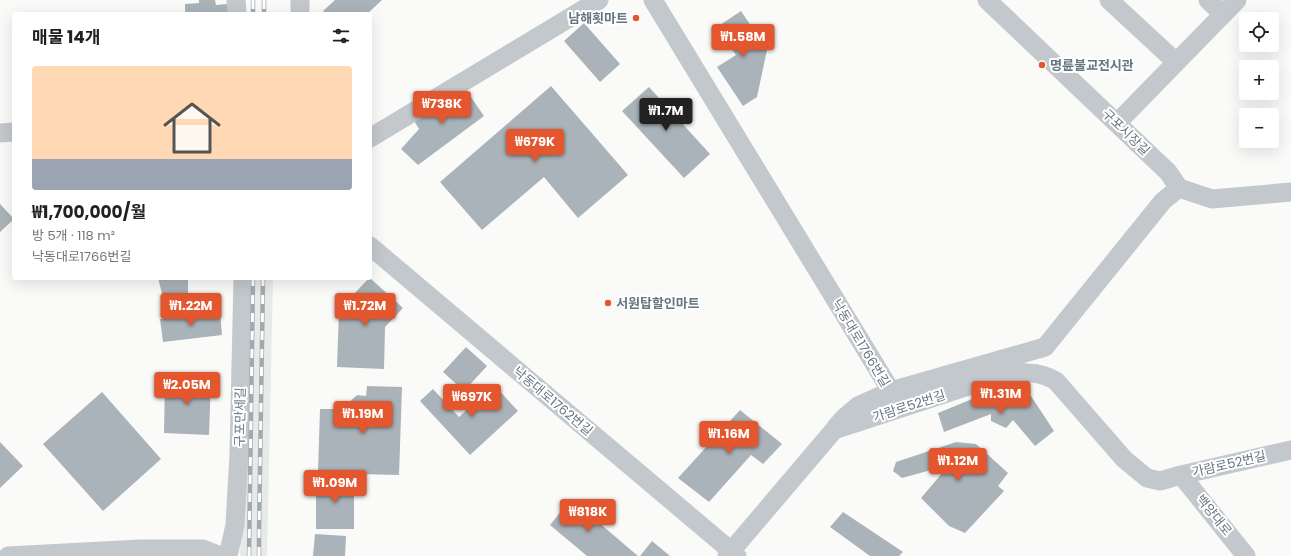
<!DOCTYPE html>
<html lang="ko">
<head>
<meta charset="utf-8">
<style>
	body { margin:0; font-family:Poppins,"Noto Sans KR",sans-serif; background:#f6f6f6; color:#202124; height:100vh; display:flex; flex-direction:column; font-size:15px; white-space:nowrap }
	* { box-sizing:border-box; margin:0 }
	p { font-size:13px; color:#757577 }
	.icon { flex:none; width:22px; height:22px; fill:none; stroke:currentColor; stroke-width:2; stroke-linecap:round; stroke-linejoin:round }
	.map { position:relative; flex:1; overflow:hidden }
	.details { position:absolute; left:12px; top:12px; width:360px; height:268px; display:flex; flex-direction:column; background:#fff; border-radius:4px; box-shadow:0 4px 16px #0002 }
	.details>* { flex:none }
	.buttons { position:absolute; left:1239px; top:12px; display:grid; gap:8px }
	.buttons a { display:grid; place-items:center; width:40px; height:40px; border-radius:4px; background:#fff; box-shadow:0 4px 16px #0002; font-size:20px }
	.price { position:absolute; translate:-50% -34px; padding:0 9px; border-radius:4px; background:#e4572e; color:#fff; font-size:13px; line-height:26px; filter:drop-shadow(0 1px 2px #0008) }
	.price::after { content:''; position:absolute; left:50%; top:24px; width:12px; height:9px; margin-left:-6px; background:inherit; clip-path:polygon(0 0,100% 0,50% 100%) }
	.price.selected { background:#222; color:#fff }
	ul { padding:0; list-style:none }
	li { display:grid; align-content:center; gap:8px; height:212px; padding:0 20px }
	li span { display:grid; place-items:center; height:124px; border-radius:4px; color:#555 }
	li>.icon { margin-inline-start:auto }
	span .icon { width:72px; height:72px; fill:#fffc; stroke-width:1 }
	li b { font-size:17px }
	h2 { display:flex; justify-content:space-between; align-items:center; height:48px; padding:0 20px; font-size:17px }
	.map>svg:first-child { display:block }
</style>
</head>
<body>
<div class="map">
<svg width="1291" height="556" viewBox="0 0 1291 556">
	<rect width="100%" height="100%" fill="#fafaf8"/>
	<path fill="#e8e9e9" d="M242 278H273L267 556H240Z"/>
	<path fill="#aab3b9" d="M199 0H215L216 5 228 4 229 14H185V4L199 3Z
		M335 0H382L367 14H326L323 11Z
		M741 11 767 50 757 97 743 106 717 67 736 55 717 27Z
		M584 23 620 64 600 82 564 41Z
		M551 86 628 175 578 218 544 177 482 230 440 182Z
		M464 87 484 116 418 165 401 149 419 129 413 119Z
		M649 87 710 154 684 178 622 111Z
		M0 204 14 219 0 232Z
		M158 278H188V307L167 313Z
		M369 278H370L403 308 385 327 384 369 337 367 339 310Z
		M220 311 222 335 163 342 160 319Z
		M466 347 487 366 464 391 443 372Z
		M165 378 211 379 209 435 164 433Z
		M494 385 518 411 470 455 420 401 433 389 459 417Z
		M367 386 402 387 399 475 318 473 320 409H342L357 395 366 396Z
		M102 392 161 459 103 511 43 444Z
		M982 395 1031 396 1054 431 1035 446 1013 420 1006 428 991 421V414L944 432 938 413Z
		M740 410 782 444 763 464 751 455 709 502 678 478Z
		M0 442 23 466 0 488Z
		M956 442 976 444 1008 473 998 486 1004 491 965 533 949 526 921 498 949 465 902 478 893 471 896 462Z
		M354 478V529H316V479Z
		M571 499 638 556H587L550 525Z
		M843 512 903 552 899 556H870L830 527Z
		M315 534 346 536 345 556H313Z
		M652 541 670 556H640Z"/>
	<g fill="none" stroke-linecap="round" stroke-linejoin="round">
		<path stroke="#c3c8cc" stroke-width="19" d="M236 0 237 14
			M653 0 891 391
			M987 0 1168 172 1179 188 1212 199 1291 192
			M1109 0 1176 62
			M1208 0 1223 14
			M300 14V0
			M1117 123 1237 0
			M0 133 14 132
			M370 138 599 0
			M370 246 737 556
			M836 427 846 416 858 406 891 391 1045 347 1163 201 1179 188
			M1181 475 1246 556
			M8 556 140 549H203L221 556
			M228 556 235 525 239 454 243 278
			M727 556 834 430 999 376C1019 372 1038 370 1056 381L1124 459 1147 478 1160 481 1181 475 1291 450"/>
		<g stroke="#a2aab0" stroke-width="4.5">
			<path id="rail" d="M253 0V14
				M264 0V14
				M249 556 253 278
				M259 556V532L263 278"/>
		</g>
		<use href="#rail" stroke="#fff" stroke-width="3" stroke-dasharray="9" stroke-linecap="butt"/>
	</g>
	<g fill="#e4572e" stroke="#fff" stroke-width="1.5">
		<circle cx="636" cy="18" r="4"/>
		<circle cx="1042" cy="65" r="4"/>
		<circle cx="608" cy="303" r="4"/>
	</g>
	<g text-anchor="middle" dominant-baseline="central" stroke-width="4" stroke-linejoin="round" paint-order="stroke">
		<g font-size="13" font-weight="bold" fill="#657683" stroke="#fff" text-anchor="start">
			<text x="628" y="18" text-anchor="end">남해횟마트</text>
			<text x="1050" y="65">명륜불교전시관</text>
			<text x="616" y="303">서원탑할인마트</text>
		</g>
		<g font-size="13" fill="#657683" stroke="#fff">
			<text transform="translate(1126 132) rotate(44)">구포시장길</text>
			<text transform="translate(861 343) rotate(59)">낙동대로1766번길</text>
			<text transform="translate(553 401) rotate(40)">낙동대로1762번길</text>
			<text transform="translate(909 406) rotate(-18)">가람로52번길</text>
			<text transform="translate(240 417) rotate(-89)">구포만세길</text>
			<text transform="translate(1229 464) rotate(-13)">가람로52번길</text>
			<text transform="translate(1214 515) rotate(51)">백양대로</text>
		</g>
	</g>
</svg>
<div class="buttons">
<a><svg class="icon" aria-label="locate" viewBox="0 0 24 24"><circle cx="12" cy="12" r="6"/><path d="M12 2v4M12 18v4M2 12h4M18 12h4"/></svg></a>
<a>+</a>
<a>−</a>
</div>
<b class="price" style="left:743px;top:58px">₩1.58M</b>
<b class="price" style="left:442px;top:125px">₩738K</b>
<b class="price selected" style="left:666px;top:132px">₩1.7M</b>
<b class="price" style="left:535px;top:163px">₩679K</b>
<b class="price" style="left:191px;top:327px">₩1.22M</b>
<b class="price" style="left:365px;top:327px">₩1.72M</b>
<b class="price" style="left:187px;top:406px">₩2.05M</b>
<b class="price" style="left:1001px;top:415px">₩1.31M</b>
<b class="price" style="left:472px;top:418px">₩697K</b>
<b class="price" style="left:363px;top:435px">₩1.19M</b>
<b class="price" style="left:729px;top:455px">₩1.16M</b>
<b class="price" style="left:958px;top:482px">₩1.12M</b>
<b class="price" style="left:335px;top:504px">₩1.09M</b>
<b class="price" style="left:588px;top:533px">₩818K</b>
<section class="details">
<h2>매물 14개<svg class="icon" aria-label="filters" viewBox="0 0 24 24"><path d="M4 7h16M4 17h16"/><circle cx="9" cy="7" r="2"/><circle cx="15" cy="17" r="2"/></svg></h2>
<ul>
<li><span style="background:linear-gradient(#ffd9b3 75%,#9aa5b1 0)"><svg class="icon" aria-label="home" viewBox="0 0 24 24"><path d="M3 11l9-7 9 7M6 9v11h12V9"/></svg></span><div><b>₩1,700,000/월</b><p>방 5개 · 118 m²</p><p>낙동대로1766번길</p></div></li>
</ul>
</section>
</div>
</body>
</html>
